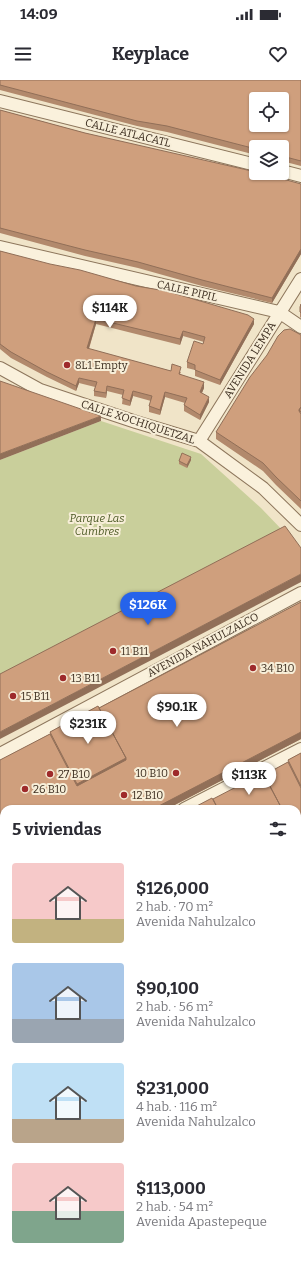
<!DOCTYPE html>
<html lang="es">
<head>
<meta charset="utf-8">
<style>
	body { margin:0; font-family:Bitter,serif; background:#f7f7f7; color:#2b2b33; height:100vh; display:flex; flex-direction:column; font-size:15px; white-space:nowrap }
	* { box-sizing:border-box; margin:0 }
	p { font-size:13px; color:#7c7c81 }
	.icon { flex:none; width:22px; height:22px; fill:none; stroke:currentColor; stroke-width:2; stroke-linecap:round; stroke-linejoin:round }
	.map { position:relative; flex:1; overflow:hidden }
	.panel { position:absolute; left:0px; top:725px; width:301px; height:456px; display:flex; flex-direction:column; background:#fff; border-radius:12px 12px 0 0; box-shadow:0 1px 3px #0004 }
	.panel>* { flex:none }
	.tools { position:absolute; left:249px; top:12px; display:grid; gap:8px }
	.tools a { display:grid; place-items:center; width:40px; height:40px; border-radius:4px; background:#fff; box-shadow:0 1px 3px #0004; font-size:20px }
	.price { position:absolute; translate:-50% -34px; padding:0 9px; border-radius:14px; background:#fff; color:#222; font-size:13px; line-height:26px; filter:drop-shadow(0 1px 2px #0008) }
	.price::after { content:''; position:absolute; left:50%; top:24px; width:12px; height:9px; margin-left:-6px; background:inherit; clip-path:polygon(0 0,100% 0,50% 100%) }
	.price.on { background:#2563eb; color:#fff }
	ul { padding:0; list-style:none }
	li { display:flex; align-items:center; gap:12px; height:100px; padding:0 12px }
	li span { display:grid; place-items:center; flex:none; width:112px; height:80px; border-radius:4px; color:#555 }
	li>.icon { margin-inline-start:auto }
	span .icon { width:48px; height:48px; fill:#fffc; stroke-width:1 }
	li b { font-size:17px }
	h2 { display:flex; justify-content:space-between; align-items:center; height:48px; padding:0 12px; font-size:17px }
	.status { display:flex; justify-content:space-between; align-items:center; height:28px; padding:0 20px; background:#fff; direction:ltr }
	.status svg { height:11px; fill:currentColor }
	header { display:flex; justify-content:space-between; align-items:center; height:52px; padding:0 12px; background:#fff; font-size:18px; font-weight:700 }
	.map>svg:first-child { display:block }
</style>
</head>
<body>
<div class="status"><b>14:09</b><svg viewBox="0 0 49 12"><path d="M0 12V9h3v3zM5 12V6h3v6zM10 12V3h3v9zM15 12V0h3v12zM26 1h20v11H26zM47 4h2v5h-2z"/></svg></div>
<header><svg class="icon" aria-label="menu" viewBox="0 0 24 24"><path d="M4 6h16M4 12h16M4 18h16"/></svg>Keyplace<svg class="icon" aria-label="heart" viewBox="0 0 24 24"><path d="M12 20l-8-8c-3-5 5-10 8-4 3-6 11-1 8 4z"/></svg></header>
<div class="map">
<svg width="301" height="1181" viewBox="0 0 301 1181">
	<rect width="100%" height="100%" fill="#f0e4c8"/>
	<path fill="#c9cf9b" d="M101 341 201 374 261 428 285 453 0 602V380Z
		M0 847 4 849V1177H297V1130L301 1136V1181H0Z"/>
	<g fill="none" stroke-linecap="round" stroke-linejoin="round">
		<g stroke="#8d765c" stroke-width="14">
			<path id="street" d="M0 21 256 85
				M282 91 301 96
				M0 167 279 232 301 247
				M0 288 40 310 136 342 199 361 263 408 301 445
				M199 361 301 199
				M0 674 301 513
				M184 729 301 669
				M297 822 301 820
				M0 823 4 821
				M297 977 301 974"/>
		</g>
		<use href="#street" stroke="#faf1dc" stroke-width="12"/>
	</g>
	<path fill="#b2896c" d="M0 0H301V86L282 81V67H256V75L167 52 137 46 0 10Z
		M0 30 85 53 301 104V174L272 223 202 206 138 188 85 176 0 153Z
		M0 171 254 244 220 305 195 296V290L187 288V282L203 264 204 262 183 256 180 265 96 244 89 269 171 291 181 292 180 294 204 308 202 313 209 322 200 340 184 331V325L185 323 165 317 160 335 149 332V326L151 321 133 316 130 326 122 324 123 315 107 311 106 318 94 316V311L95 307 79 303 76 311 47 297 11 278 0 269Z
		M301 224V238L300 237V227Z
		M301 255V429L276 405 263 391 216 359V352Z
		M191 380 187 388 179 384V381Z
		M301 522V659L167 729H4V801L0 803V680L50 654V652L98 626 99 628Z
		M301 673V806L297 809 213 719 264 695 288 682V680Z
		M4 828V850L0 847V830Z"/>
	<path fill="#916f58" d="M301 169V174L272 223V218Z
		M96 239V244L87 274V268Z
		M254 239V244L220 305V300Z
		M183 251V256L180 265V259Z
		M79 298V303L76 311V306Z
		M204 302V308L200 317V312Z
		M107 306V311L106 318V313Z
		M133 311V316L130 326V321Z
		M165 312V317L160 335V330Z
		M209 317V322L200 340V335Z
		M101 336V341L0 380V374Z
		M191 377V380L187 388V385Z
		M301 494V502L0 659V652Z
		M301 652V659L167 729H153Z
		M126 678V688L77 713V704Z
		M4 793V801L0 803V795Z
		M301 799V806L297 809V801Z
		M301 892V900L297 902V894Z
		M301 955V961L297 963V958Z
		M301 1113V1121L297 1123V1115Z"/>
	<path fill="#cf9f7d" stroke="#916f58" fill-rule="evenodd" d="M0 0H301V81L282 76V67H256V69L167 46 137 41 0 5ZM256 19H282V45H256Z
		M0 30 85 53 256 92V93H259L272 96 301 104V169L272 218 202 200 138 182 85 170 0 148Z
		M0 171 50 184 80 190 136 206 166 211 248 235 254 239 220 300 195 290V285L187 282 194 261 203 264 205 257 183 251 180 259 96 239 87 268 171 291 172 284 181 287 179 294 204 302 200 312 209 317 200 335 184 325 187 318 165 312 160 330 149 326 152 316 133 311 130 321 122 318 124 310 107 306 106 313 94 311 97 302 79 298 76 306 47 292 11 272 0 264Z
		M301 224V233L300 232V227Z
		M290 249 301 255V327L299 330V331L301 334V421L276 397 263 383 216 352 250 297 267 275 278 256 284 250Z
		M0 301 101 336 0 374Z
		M301 327V332L299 330Z
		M182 373 191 377 187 385 179 381Z
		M285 446 301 468V494L0 652V594Z
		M301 522V652L153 729H4V793L0 795V680L50 654 77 706 126 680V678L99 628Z
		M98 626 126 678 77 704 50 652Z
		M301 673V706L288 680Z
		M288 682 301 708V739L297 741V729H282L264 695Z
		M263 693 282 729H218L213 719Z
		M212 718 218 729H191Z
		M301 739V799L297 801V741Z
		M301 824V892L297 894V826Z
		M4 828V842L0 839V830Z
		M301 894V955L297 958V896Z
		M301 979V1010L297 1002V982Z
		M297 1004 301 1012V1048L297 1050Z
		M301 1048V1113L297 1115V1050Z"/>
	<g fill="#9e2a2b" stroke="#f7eed8" stroke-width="1.5">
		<circle cx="67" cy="285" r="4"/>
		<circle cx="113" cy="571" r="4"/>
		<circle cx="253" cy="588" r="4"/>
		<circle cx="63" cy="598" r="4"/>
		<circle cx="13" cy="616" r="4"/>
		<circle cx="176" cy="693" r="4"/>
		<circle cx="50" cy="694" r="4"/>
		<circle cx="25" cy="709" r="4"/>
		<circle cx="124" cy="715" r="4"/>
	</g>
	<g text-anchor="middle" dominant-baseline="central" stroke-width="4" stroke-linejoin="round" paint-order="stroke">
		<g font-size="11" fill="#3d2e20" stroke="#f7eed8">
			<text transform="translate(128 53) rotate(14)">CALLE ATLACATL</text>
			<text transform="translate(187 211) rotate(13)">CALLE PIPIL</text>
			<text transform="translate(250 280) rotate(-58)">AVENIDA LEMPA</text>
			<text transform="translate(138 342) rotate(18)">CALLE XOCHIQUETZAL</text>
			<text transform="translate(203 565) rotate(-28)">AVENIDA NAHULZALCO</text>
		</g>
		<g font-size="11" fill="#3d2e20" stroke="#f7eed8" text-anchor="start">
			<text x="75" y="285">8L1 Empty</text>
			<text x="121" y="571">11 B11</text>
			<text x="261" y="588">34 B10</text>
			<text x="71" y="598">13 B11</text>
			<text x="21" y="616">15 B11</text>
			<text x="168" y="693" text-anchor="end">10 B10</text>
			<text x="58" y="694">27 B10</text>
			<text x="33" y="709">26 B10</text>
			<text x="132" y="715">12 B10</text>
		</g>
		<g font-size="11" font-style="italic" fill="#4d5a26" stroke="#f7eed8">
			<text x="97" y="438">Parque Las<tspan x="97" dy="13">Cumbres</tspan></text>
		</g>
	</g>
</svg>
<div class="tools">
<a><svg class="icon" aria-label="locate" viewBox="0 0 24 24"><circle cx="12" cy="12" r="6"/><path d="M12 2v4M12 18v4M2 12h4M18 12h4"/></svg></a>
<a><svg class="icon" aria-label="layers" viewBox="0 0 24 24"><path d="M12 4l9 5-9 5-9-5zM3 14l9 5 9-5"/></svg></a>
</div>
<b class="price" style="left:110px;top:249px">$114K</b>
<b class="price on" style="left:148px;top:546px">$126K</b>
<b class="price" style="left:177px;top:648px">$90.1K</b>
<b class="price" style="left:88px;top:665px">$231K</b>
<b class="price" style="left:249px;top:716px">$113K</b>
<section class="panel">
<h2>5 viviendas<svg class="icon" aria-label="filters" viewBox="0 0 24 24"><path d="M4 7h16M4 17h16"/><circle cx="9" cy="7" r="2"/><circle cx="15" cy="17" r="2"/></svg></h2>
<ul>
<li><span style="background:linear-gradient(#f6c9c9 70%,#c2b280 0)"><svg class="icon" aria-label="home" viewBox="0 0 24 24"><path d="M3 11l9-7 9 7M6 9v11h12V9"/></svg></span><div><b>$126,000</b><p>2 hab. · 70 m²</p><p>Avenida Nahulzalco</p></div></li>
<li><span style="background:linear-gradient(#a9c7e8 70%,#9aa5b1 0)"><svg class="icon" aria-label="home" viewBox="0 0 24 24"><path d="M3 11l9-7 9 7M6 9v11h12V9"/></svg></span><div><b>$90,100</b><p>2 hab. · 56 m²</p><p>Avenida Nahulzalco</p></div></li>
<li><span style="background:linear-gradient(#bfe0f5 70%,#b9a48a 0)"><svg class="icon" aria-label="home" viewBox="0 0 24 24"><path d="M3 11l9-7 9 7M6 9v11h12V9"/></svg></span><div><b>$231,000</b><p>4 hab. · 116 m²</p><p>Avenida Nahulzalco</p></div></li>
<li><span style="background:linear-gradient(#f6c9c9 60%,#7fa58c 0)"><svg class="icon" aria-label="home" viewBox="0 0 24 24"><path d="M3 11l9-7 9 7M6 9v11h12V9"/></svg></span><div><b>$113,000</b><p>2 hab. · 54 m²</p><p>Avenida Apastepeque</p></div></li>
</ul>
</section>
</div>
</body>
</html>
